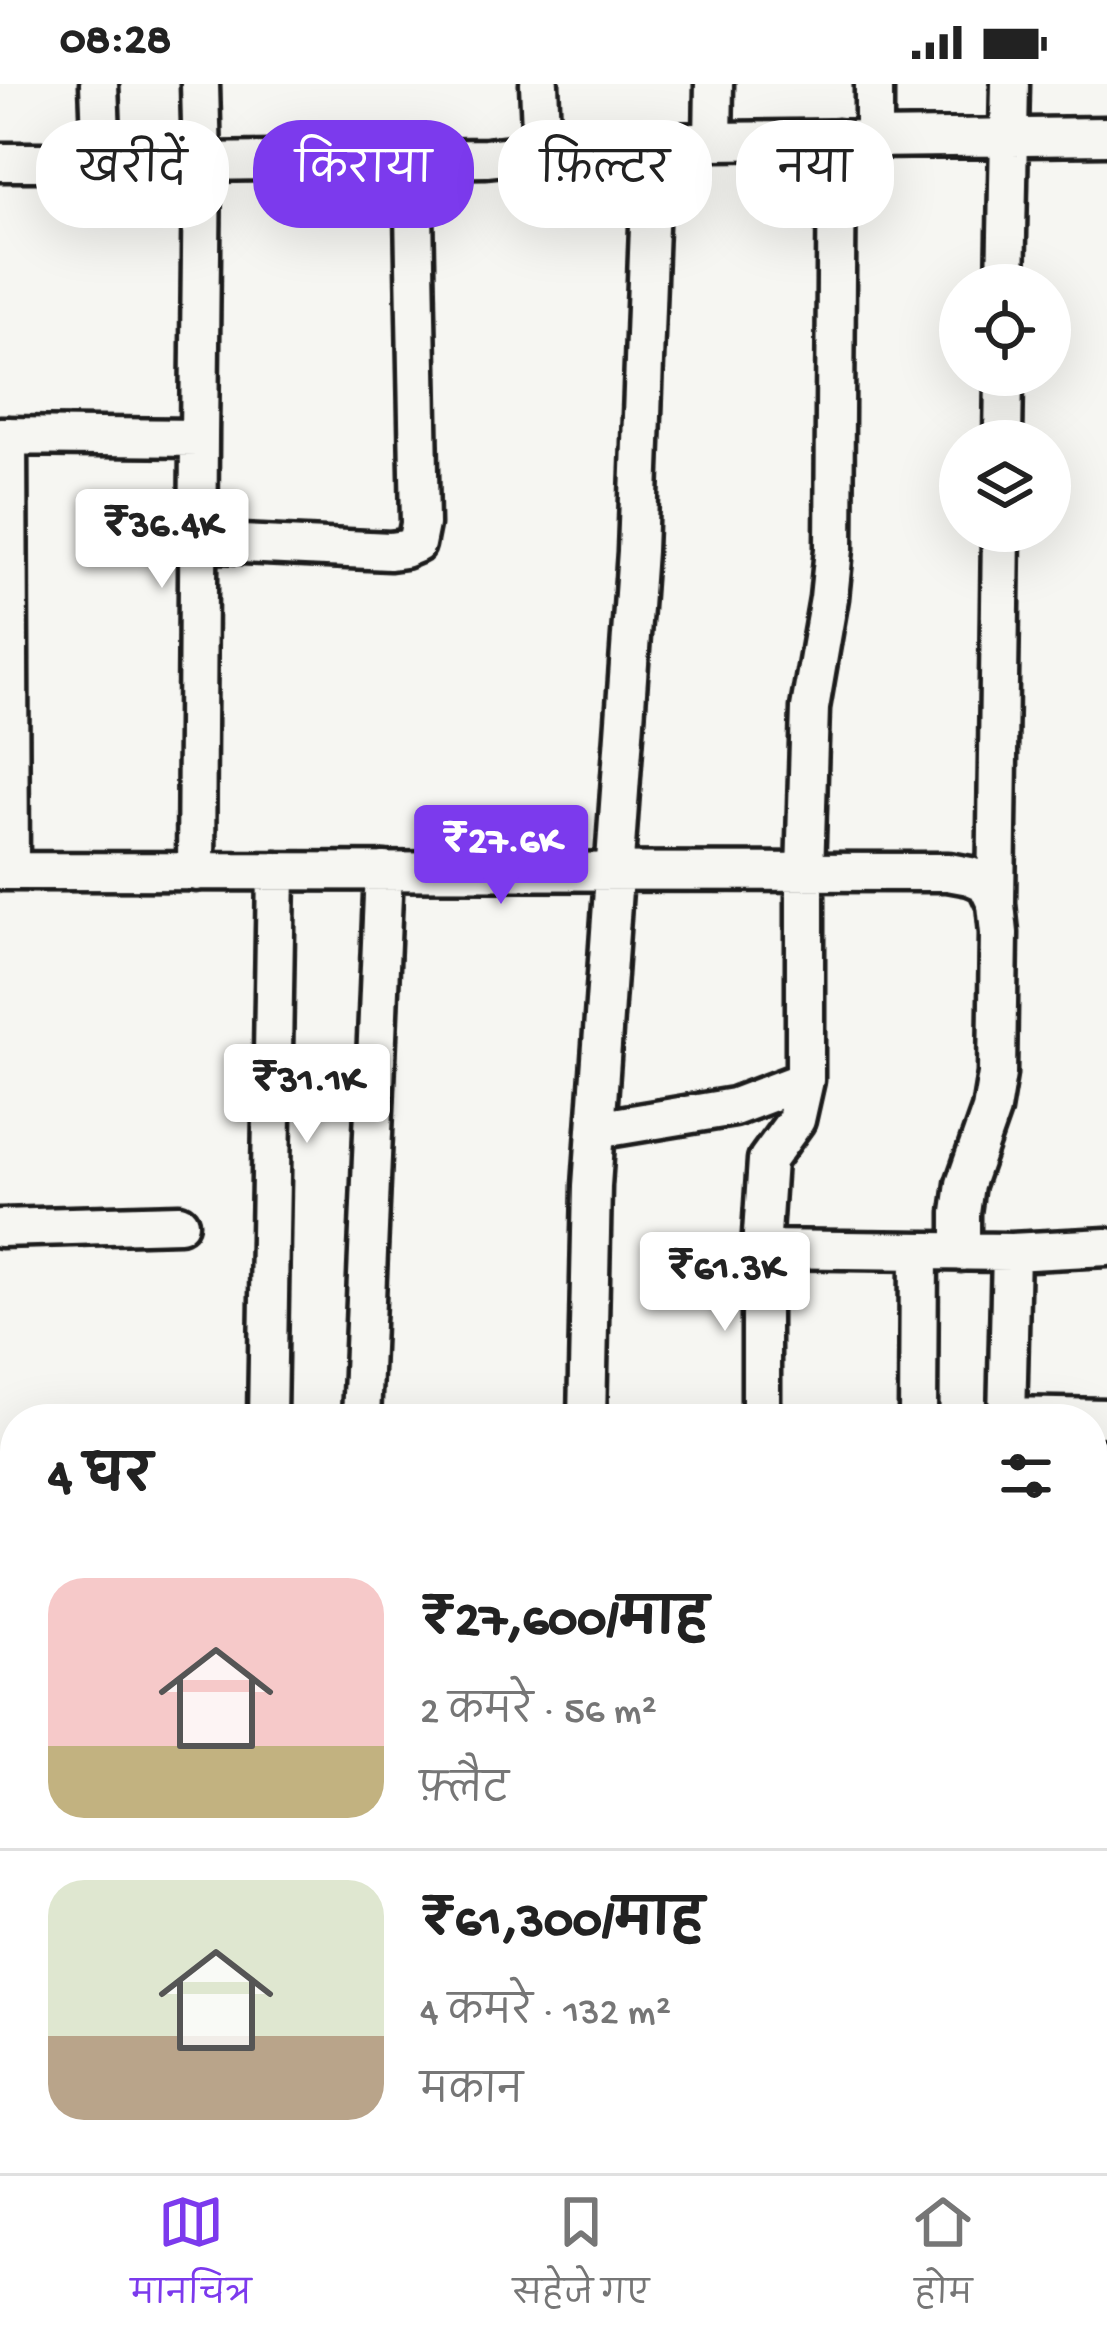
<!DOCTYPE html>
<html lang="hi">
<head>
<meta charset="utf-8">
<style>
	body { margin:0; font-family:"Gochi Hand","Playpen Sans Deva",sans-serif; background:#f6f6f6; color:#222; height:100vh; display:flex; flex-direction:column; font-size:45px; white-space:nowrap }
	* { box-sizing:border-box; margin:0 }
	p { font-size:39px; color:#767676 }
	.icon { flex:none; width:66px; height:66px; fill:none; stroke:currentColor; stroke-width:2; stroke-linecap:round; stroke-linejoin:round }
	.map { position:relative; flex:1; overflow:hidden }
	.side { position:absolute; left:0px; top:1320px; width:1107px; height:771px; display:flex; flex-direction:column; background:#fff; border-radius:48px 48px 0 0; box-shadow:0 12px 48px #0002 }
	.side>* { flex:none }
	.hud { position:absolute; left:36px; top:36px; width:1035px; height:108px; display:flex; gap:24px }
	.fabs { position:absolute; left:939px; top:180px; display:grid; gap:24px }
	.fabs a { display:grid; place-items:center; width:132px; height:132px; border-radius:50%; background:#fff; box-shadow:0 12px 48px #0002; font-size:60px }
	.price { position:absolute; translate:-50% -102px; padding:0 27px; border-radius:12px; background:#fff; color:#222; font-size:39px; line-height:78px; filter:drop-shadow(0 3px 6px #0008) }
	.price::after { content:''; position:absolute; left:50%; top:72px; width:36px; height:27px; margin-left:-18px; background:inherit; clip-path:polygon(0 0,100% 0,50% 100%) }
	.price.active { background:#7c3aed; color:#fff }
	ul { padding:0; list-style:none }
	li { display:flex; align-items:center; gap:36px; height:300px; padding:0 48px }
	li+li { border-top:3px solid #e0e0e0 }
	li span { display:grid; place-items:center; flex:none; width:336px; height:240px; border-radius:36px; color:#555 }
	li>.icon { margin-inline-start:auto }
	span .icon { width:144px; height:144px; fill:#fffc; stroke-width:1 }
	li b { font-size:51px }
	h2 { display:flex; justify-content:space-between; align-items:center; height:144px; padding:0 48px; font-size:51px }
	.tag { padding:0 42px; border-radius:48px; background:#fff; box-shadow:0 12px 48px #0002; font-size:42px; line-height:108px }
	.tag.active { background:#7c3aed; color:#fff }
	.status { display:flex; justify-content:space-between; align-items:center; height:84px; padding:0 60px; background:#fff; direction:ltr }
	.status svg { height:33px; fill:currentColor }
	.dock { display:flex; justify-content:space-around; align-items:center; height:168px; border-top:3px solid #e0e0e0; background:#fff; font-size:33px; color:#767676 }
	.dock a { display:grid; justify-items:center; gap:6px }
	.dock .active { color:#7c3aed }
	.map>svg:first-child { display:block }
</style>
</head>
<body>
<div class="status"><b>08:28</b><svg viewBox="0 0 49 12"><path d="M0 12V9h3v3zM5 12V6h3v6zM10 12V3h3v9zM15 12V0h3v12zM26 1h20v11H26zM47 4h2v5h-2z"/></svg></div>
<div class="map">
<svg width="1107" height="2089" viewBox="0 0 1107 2089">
	<rect width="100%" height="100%" fill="#f6f6f2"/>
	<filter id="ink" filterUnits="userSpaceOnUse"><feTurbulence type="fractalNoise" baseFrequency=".00833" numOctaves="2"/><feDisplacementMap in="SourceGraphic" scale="24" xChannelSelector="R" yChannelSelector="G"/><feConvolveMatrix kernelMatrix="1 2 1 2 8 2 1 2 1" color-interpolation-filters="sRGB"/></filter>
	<g filter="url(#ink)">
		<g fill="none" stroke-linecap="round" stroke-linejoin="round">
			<g stroke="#1c1c1c" stroke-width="45">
				<path id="minor" d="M99 0 102 78
					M200 0 202 78 486 74 591 62 713 57 1107 52
					M539 0 542 67
					M837 55 834 465 829 514 810 624 805 789V996L796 1036 767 1076 761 1165 1011 1168 1107 1163
					M874 55V0
					M713 57 714 0
					M0 78H202L199 354
					M1006 201 1010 0
					M0 352 199 354 196 788
					M8 352 10 787
					M1003 357 1004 291
					M198 458 390 467 404 465 416 460 420 440 413 75
					M0 787 948 788 970 792 986 799 996 820 999 849 997 990 991 1026 965 1100 961 1129V1168
					M996 820 1001 447
					M596 1046 734 1023 805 996
					M0 1144 179 1139
					M1007 1332 1107 1334
					M267 1335 276 787
					M361 1335 384 787
					M587 1335 592 1102 637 467 652 61
					M761 1335V1165
					M918 1335 919 1168
					M1007 1335 1011 1168
					M0 1773H15
					M1092 1788H1107
					M0 1929 15 1928
					M1092 1989H1107
					M126 2076V2089
					M317 2076V2089
					M824 2076V2089
					M1047 2076 1048 2089
					M643 2089V2076"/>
			</g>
			<use href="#minor" stroke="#f6f6f2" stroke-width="36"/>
		</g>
	</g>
</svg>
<div class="fabs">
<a><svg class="icon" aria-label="locate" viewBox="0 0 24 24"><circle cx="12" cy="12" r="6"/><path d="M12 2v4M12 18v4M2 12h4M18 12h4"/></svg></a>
<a><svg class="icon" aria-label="layers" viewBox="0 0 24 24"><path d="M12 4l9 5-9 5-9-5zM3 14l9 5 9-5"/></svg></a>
</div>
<b class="price" style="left:162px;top:507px">₹36.4K</b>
<b class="price active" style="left:501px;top:823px">₹27.6K</b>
<b class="price" style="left:307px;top:1062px">₹31.1K</b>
<b class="price" style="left:725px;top:1250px">₹61.3K</b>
<div class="hud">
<a class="tag">खरीदें</a>
<a class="tag active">किराया</a>
<a class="tag">फ़िल्टर</a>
<a class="tag">नया</a>
</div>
<section class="side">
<h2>4 घर<svg class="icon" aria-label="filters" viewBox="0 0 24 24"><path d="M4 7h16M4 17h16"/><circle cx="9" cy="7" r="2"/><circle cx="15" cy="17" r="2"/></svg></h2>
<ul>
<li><span style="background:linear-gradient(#f6c9c9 70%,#c2b280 0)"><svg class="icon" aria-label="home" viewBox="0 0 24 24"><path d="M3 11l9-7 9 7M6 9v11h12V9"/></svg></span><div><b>₹27,600/माह</b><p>2 कमरे · 56 m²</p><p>फ़्लैट</p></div></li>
<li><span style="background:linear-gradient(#dfe7d0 65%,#b9a48a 0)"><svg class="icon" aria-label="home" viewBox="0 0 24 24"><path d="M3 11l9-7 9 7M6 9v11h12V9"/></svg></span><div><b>₹61,300/माह</b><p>4 कमरे · 132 m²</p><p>मकान</p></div></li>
</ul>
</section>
</div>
<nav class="dock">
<a class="active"><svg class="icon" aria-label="map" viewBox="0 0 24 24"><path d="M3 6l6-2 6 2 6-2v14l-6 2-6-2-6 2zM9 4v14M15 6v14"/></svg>मानचित्र</a>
<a><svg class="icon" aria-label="saved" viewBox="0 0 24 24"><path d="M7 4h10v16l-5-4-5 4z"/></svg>सहेजे गए</a>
<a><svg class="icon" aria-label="home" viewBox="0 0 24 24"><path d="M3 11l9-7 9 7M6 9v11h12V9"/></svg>होम</a>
</nav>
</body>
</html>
